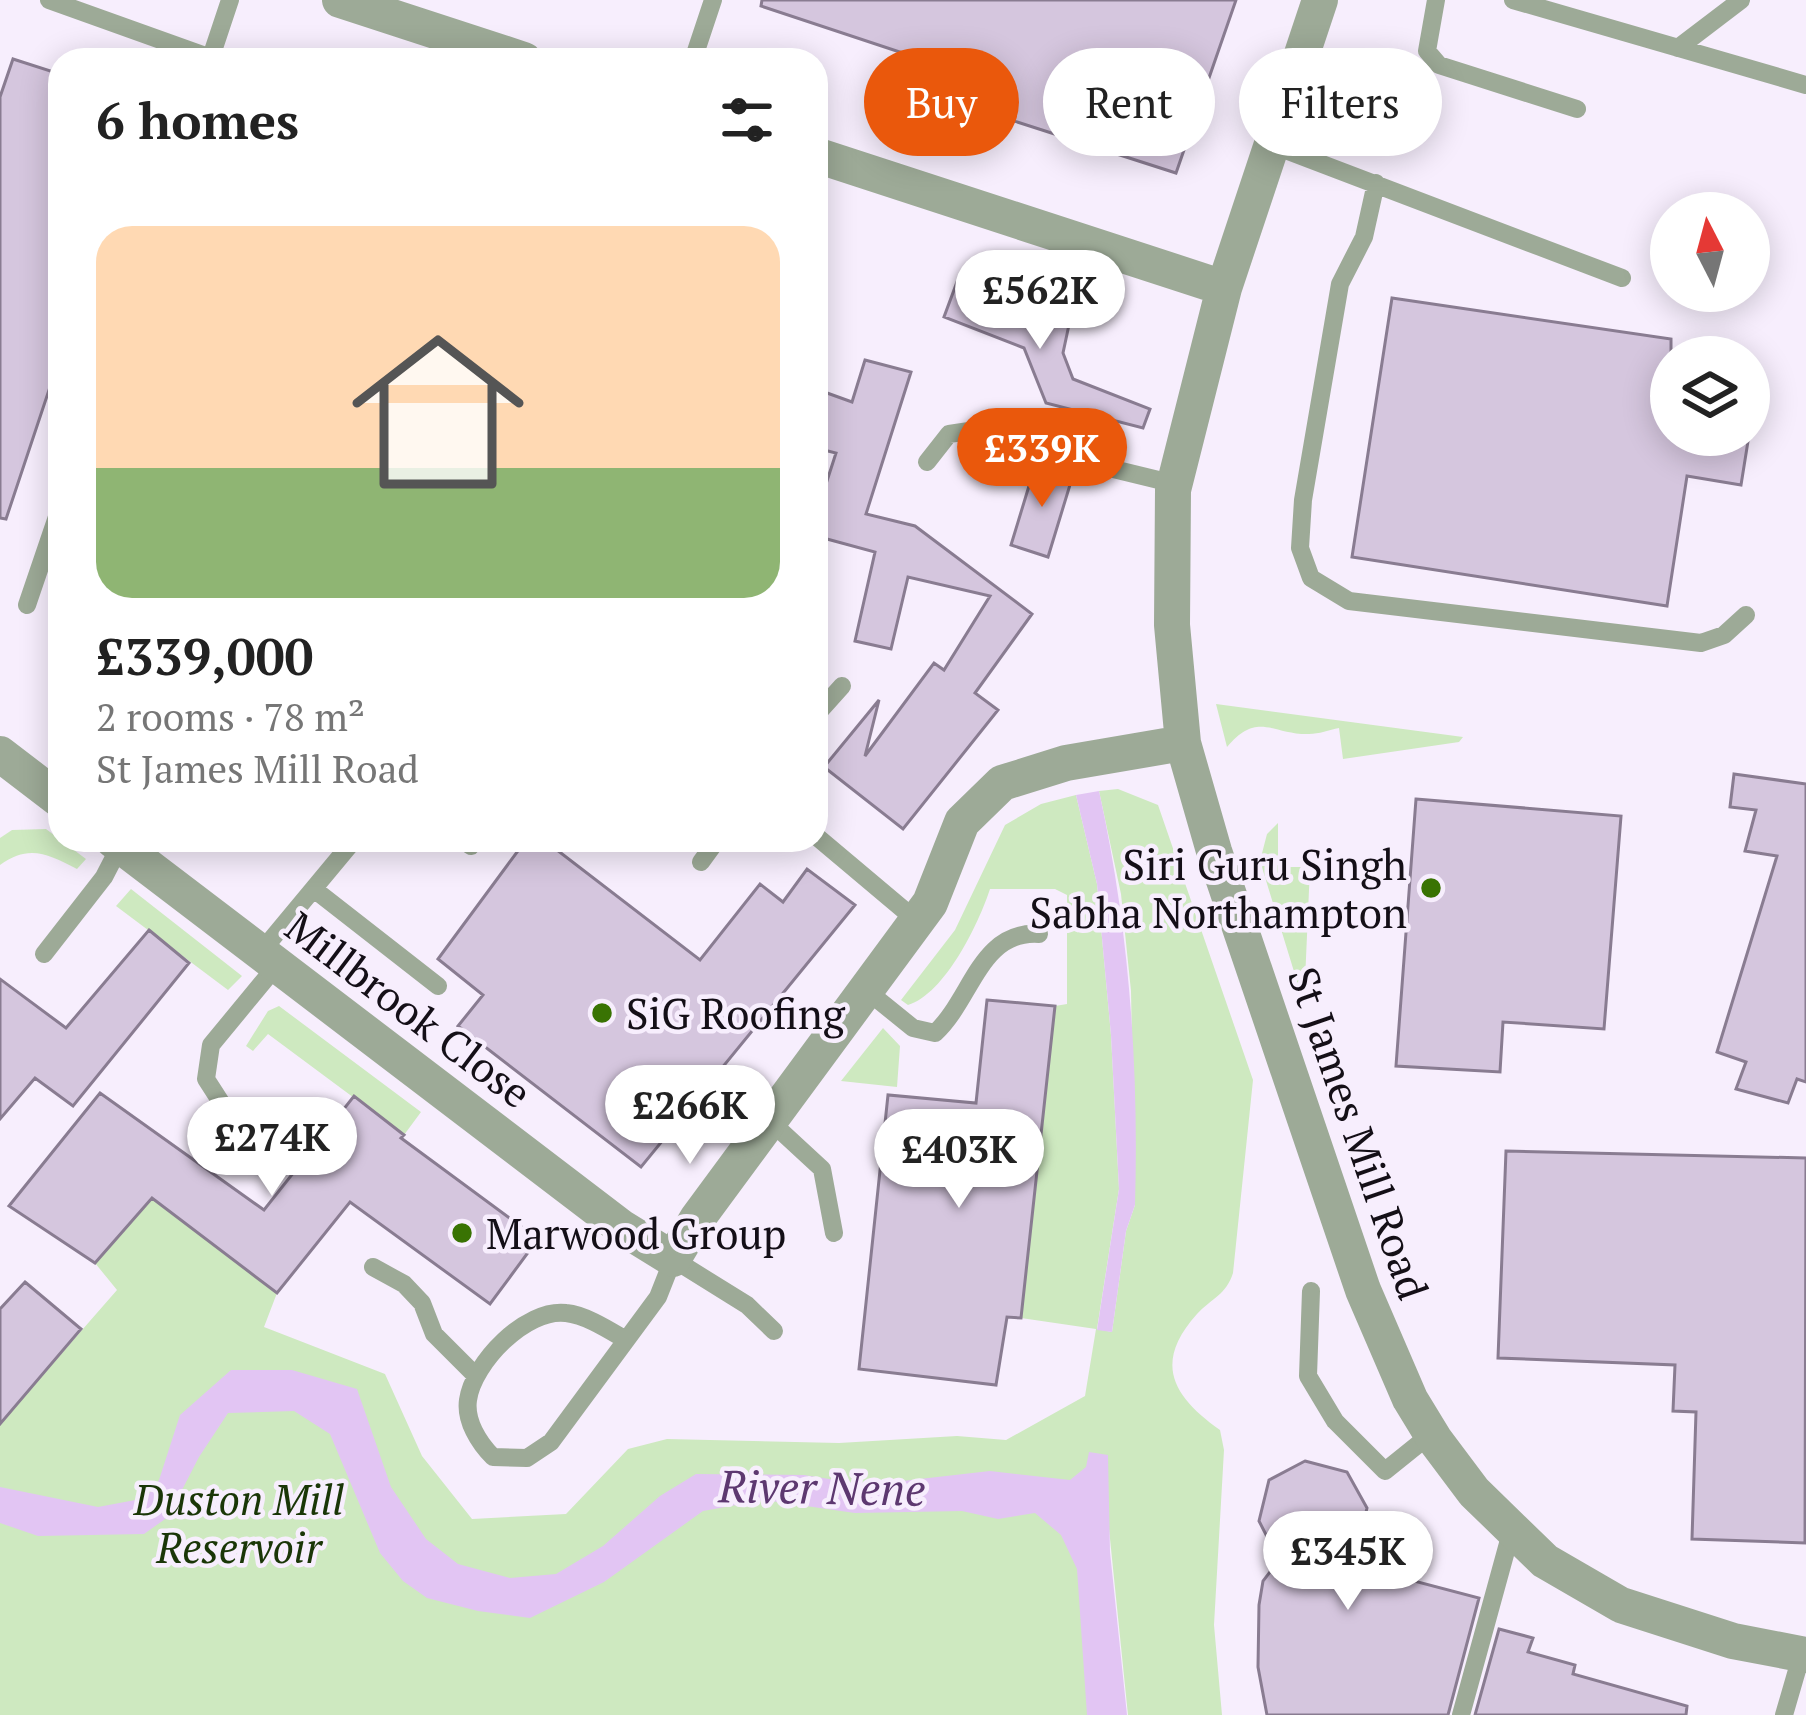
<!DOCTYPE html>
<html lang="en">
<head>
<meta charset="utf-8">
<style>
	body { margin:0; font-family:"PT Serif",serif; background:#f2f2f2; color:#222; height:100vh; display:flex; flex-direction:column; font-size:45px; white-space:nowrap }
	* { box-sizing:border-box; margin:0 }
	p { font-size:39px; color:#767676 }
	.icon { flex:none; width:66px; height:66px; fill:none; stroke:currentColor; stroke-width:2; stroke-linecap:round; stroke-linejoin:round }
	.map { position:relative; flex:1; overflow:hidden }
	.panel { position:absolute; left:48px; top:48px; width:780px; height:804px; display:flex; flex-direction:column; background:#fff; border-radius:36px; box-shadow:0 6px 30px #0003 }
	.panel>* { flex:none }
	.hud { position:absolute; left:864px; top:48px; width:762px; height:108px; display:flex; gap:24px }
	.needle { width:78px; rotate:354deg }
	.fabs { position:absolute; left:1650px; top:192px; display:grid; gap:24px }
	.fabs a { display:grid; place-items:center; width:120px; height:120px; border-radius:50%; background:#fff; box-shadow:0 6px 30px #0003; font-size:60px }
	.price { position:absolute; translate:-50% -102px; padding:0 27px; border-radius:42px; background:#fff; color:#222; font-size:39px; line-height:78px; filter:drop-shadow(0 3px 6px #0008) }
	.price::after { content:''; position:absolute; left:50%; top:72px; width:36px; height:27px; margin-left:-18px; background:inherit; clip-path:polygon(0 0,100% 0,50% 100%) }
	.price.current { background:#ea580c; color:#fff }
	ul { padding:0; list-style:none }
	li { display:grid; align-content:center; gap:24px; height:636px; padding:0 48px }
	li span { display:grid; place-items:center; height:372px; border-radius:36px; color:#555 }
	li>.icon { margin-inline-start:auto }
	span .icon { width:216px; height:216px; fill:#fffc; stroke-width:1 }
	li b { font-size:51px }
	h2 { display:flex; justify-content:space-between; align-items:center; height:144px; padding:0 48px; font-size:51px }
	.pill { padding:0 42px; border-radius:54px; background:#fff; box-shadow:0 6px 30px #0003; font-size:42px; line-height:108px }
	.pill.current { background:#ea580c; color:#fff }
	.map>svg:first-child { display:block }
</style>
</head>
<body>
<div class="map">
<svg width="1806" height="1715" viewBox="0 0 1806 1715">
	<rect width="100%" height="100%" fill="#f7eefd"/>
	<path fill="#cee9c0" d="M1216 704 1463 737 1459 742 1343 759 1339 728C1329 730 1319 734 1309 734 1272 735 1258 710 1227 747Z
		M1118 789 1158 805 1253 1080 1233 1273C1226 1295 1212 1298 1197 1314 1152 1364 1174 1397 1220 1430L1224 1450 1214 1625 1222 1715H1128L1109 1529V1715H0V1400L13 1409 117 1290 95 1263 134 1217 70 1133 277 1293 264 1327 385 1374 422 1456 472 1519 566 1514 628 1449 667 1439 839 1443 957 1436 1006 1440 1085 1396 1096 1329 1021 1318 1055 1006 1067 1004V895L1055 889H990C979 923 945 994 908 1005L901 1000 955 930 1005 825 1041 804 1076 795 1097 884 1111 1035 1119 1189 1097 1329 1112 1332 1126 1231 1135 1205 1131 991 1121 894 1099 791Z
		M1278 823V867H1310L1304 1004 1260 861 1267 834Z
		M46 829 86 859 77 869C48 854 29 844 0 865V838L12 830Z
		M131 889 242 976 228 990 116 906Z
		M279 1006 421 1112 404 1135 268 1034 253 1051 246 1046 268 1011Z
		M883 1028 900 1046 897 1087 841 1081Z"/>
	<path fill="#e2c5f3" d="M1099 791C1129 927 1139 1065 1135 1205L1126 1231 1112 1332 1097 1330 1119 1189 1111 1035 1097 884 1076 795Z
		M231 1370H292L357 1389 391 1487 426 1539 458 1564 510 1578 556 1574 603 1546 660 1496 696 1474 804 1475 867 1485 990 1471 1070 1480 1086 1467 1089 1452 1108 1455 1110 1552 1127 1715H1087L1077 1569 1061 1535 1035 1513 998 1519 962 1511 855 1513 764 1500 703 1511 604 1582 530 1618 478 1611 427 1598 403 1581 380 1553 330 1434 294 1411 228 1413 199 1457 168 1517 144 1534 38 1536 0 1523V1487L98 1507 146 1498 159 1480 180 1415Z"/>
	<path fill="#d5c6de" stroke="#897c91" stroke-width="3" d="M762 0H1236L1176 173 933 95 942 66 761 6Z
		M13 59 60 74V357L6 519 0 518V97Z
		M957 282 1070 320 1063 353 1073 379 1150 409 1143 428 1046 403 1024 348 944 317Z
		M1392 298 1671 339V435H1749L1741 485 1687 476 1667 606 1352 557Z
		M865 360 911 372 866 514 915 526 1032 614 975 693 998 710 903 829 824 767 879 700 865 756 934 663 944 670 990 596 908 577 891 649 855 641 875 552 816 536V515L836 453 816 448V389L852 402Z
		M1036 463 1073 475 1048 557 1011 545Z
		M1734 774 1806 784V1082L1797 1079 1788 1103 1736 1089 1746 1062 1717 1052 1777 856 1745 851 1756 810 1730 807Z
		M1416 799 1621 816 1604 1029 1503 1022 1500 1072 1396 1066Z
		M526 840H544L700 960 760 884 783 902 807 869 855 905 641 1167 458 1026 483 995 438 959Z
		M149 930 189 963 73 1106 35 1078 0 1119V979L66 1028Z
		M987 1000 1055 1006 1021 1318 1007 1317 996 1385 859 1369 888 1095 976 1103Z
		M100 1093 264 1210 354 1096 404 1135 401 1138 538 1239 490 1304 350 1202 277 1293 152 1198 95 1263 9 1206Z
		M1506 1151 1806 1158 1805 1543 1692 1539 1696 1412 1673 1411 1675 1365 1498 1358Z
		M25 1282 81 1329 0 1424V1309Z
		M1305 1461 1347 1472 1367 1508 1353 1565 1479 1598 1448 1715H1267L1258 1667 1259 1605 1263 1581 1279 1560 1259 1521 1269 1480Z
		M1499 1629 1533 1638 1528 1652 1575 1665 1573 1674 1687 1706 1686 1715H1475Z"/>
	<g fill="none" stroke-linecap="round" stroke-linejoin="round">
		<path stroke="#9daa97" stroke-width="18" d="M49 0 211 58
			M1436 0 1427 51 1439 65 1577 109
			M1513 0 1806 85
			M1678 48 1741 0
			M210 60 230 0
			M693 60 713 0
			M1272 145 1622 278
			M1376 183 1364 237 1340 284 1303 500 1300 548 1311 578 1349 601 1701 643 1724 635 1746 615
			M927 462 949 434 989 428 1101 466 1175 484
			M27 605 60 508
			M816 715 842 686
			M816 836 917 921
			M462 840 471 846
			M701 862 717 840
			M315 890 438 986
			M260 953 354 840
			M44 954 104 877 120 846
			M866 990 913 1028 935 1033C972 999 980 930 1039 934
			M770 1121 822 1169 834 1233
			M264 1137 224 1107 206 1079 211 1045 277 965
			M373 1267 404 1284 422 1303 434 1334 475 1375
			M1311 1291 1308 1376 1335 1421 1385 1471 1431 1434
			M626 1340C609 1330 586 1315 566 1313 526 1308 473 1363 468 1400 465 1421 479 1443 493 1457L527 1458 551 1442 658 1297 673 1259 747 1305 774 1331
			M1461 1715 1512 1529
			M1784 1715 1802 1653"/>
		<path stroke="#9daa97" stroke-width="36" d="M340 0 524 60
			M1320 0 1224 288 1173 490 1172 625 1183 743 1214 851 1363 1290 1410 1399 1435 1440 1474 1492 1545 1561 1621 1605 1733 1641 1806 1655
			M816 155 1224 288
			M0 754 60 800
			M113 840 621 1227 673 1259 697 1219 930 903 962 822 1002 783 1066 763 1183 743"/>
	</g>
	<g fill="#397303" stroke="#f7eefd" stroke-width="4.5">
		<circle cx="1431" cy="888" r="12"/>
		<circle cx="602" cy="1013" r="12"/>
		<circle cx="462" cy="1233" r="12"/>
	</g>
	<g text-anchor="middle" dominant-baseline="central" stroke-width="9" stroke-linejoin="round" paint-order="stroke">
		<g font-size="42" fill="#140f17" stroke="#f7eefd" text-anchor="start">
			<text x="1407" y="864" text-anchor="end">Siri Guru Singh<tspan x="1407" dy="48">Sabha Northampton</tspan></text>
			<text x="626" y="1013">SiG Roofing</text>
			<text x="486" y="1233">Marwood Group</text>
		</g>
		<g font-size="42" fill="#140f17" stroke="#f7eefd">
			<text transform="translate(409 1009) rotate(37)">Millbrook Close</text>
			<text transform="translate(1359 1133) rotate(71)">St James Mill Road</text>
		</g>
		<g font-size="42" font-style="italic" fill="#1a3607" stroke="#f7eefd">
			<text x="239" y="1499">Duston Mill<tspan x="239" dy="48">Reservoir</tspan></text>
		</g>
		<g font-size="45" font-style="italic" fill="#5d3870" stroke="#f7eefd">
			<text transform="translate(822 1487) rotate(1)">River Nene</text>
		</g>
	</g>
</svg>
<div class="fabs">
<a><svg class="needle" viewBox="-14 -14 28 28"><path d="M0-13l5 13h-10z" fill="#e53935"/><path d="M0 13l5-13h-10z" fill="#767676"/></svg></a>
<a><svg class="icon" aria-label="layers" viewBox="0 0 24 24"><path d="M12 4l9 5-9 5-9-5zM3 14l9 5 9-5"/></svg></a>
</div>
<b class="price" style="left:1040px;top:352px">£562K</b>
<b class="price current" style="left:1042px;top:510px">£339K</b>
<b class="price" style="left:690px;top:1167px">£266K</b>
<b class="price" style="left:272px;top:1199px">£274K</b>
<b class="price" style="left:959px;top:1211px">£403K</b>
<b class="price" style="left:1348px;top:1613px">£345K</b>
<div class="hud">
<a class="pill current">Buy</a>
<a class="pill">Rent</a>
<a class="pill">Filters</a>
</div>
<section class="panel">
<h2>6 homes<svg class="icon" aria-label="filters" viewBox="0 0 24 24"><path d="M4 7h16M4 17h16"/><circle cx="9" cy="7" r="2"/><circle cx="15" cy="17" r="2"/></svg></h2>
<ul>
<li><span style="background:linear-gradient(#ffd9b3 65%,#8fb573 0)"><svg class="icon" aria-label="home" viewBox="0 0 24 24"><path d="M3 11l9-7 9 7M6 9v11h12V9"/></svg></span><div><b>£339,000</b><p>2 rooms · 78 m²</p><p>St James Mill Road</p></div></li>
</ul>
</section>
</div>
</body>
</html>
